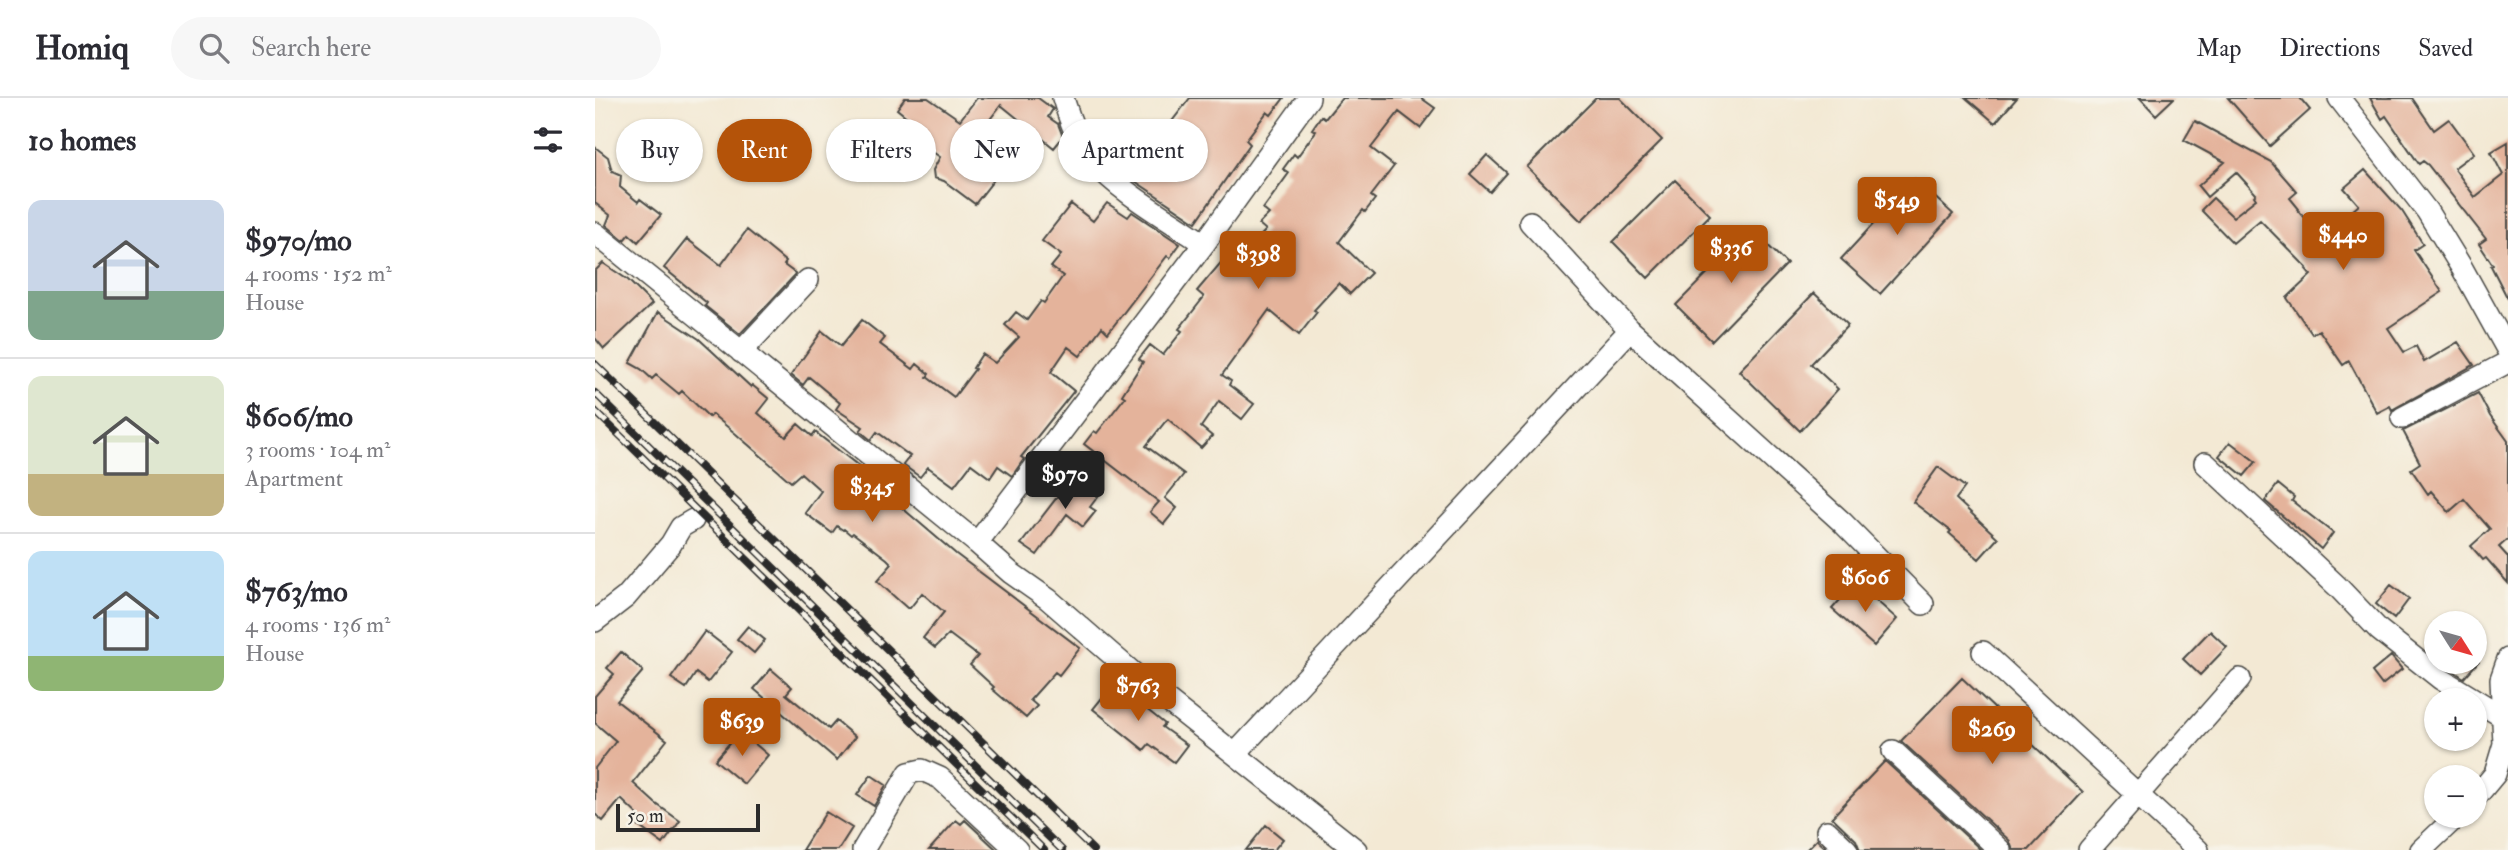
<!DOCTYPE html>
<html lang="en">
<head>
<meta charset="utf-8">
<style>
	body { margin:0; font-family:"IM FELL Double Pica",serif; background:#f7f7f7; color:#2b2b33; height:100vh; display:flex; flex-direction:column; font-size:26px; white-space:nowrap }
	* { box-sizing:border-box; margin:0 }
	p { font-size:23px; color:#7c7c81 }
	.icon { flex:none; width:38px; height:38px; fill:none; stroke:currentColor; stroke-width:2; stroke-linecap:round; stroke-linejoin:round }
	.map { position:relative; flex:1; overflow:hidden }
	.drawer { display:flex; flex-direction:column; background:#fff; width:595px }
	.drawer>* { flex:none }
	.guide { position:absolute; left:21px; top:21px; width:665px; height:63px; display:flex; gap:14px }
	.needle { width:46px; rotate:127deg }
	.tools { position:absolute; left:1829px; top:513px; display:grid; gap:14px }
	.tools a { display:grid; place-items:center; width:63px; height:63px; border-radius:50%; background:#fff; box-shadow:0 2px 5px #0004; font-size:35px }
	.scale { position:absolute; left:21px; bottom:18px; width:144px; box-sizing:border-box; padding-left:7px; border:4px solid #2b2b2b; border-top:0; font-size:19px; line-height:24px; white-space:nowrap; color:#2b2b2b; -webkit-text-stroke:5px #f7f3e8; paint-order:stroke }
	.price { position:absolute; translate:-50% -60px; padding:0 16px; border-radius:7px; background:#b45309; color:#fff; font-size:23px; line-height:46px; filter:drop-shadow(0 2px 4px #0008) }
	.price::after { content:''; position:absolute; left:50%; top:42px; width:21px; height:16px; margin-left:-10px; background:inherit; clip-path:polygon(0 0,100% 0,50% 100%) }
	.price.current { background:#222; color:#fff }
	ul { padding:0; list-style:none }
	li { display:flex; align-items:center; gap:21px; height:175px; padding:0 28px }
	li+li { border-top:2px solid #e1e1e2 }
	li span { display:grid; place-items:center; flex:none; width:196px; height:140px; border-radius:14px; color:#555 }
	li>.icon { margin-inline-start:auto }
	span .icon { width:84px; height:84px; fill:#fffc; stroke-width:1 }
	li b { font-size:30px }
	h2 { display:flex; justify-content:space-between; align-items:center; height:84px; padding:0 28px; font-size:30px }
	.pill { padding:0 24px; border-radius:32px; background:#fff; box-shadow:0 2px 5px #0004; font-size:24px; line-height:63px }
	.pill.current { background:#b45309; color:#fff }
	header { display:flex; align-items:center; gap:42px; box-sizing:border-box; height:98px; padding:0 35px; background:#fff; border-bottom:2px solid #e1e1e2 }
	header strong { font-size:33px }
	nav { display:flex; gap:38px; margin-inline-start:auto; font-size:24px }
	.search { width:490px; height:63px; background:#f7f7f7; display:flex; align-items:center; gap:18px; box-sizing:border-box; padding:0 24px; border-radius:38px; color:#7c7c81; font-size:26px }
	main { display:flex; flex:1; min-height:0 }
	.map>svg:first-child { display:block }
</style>
</head>
<body>
<header>
<strong>Homiq</strong>
<div class="search"><svg class="icon" aria-label="search" viewBox="0 0 24 24"><circle cx="10" cy="10" r="6"/><path d="M15 15l6 6"/></svg>Search here</div>
<nav><a>Map</a><a>Directions</a><a>Saved</a></nav>
</header>
<main>
<section class="drawer">
<h2>10 homes<svg class="icon" aria-label="filters" viewBox="0 0 24 24"><path d="M4 7h16M4 17h16"/><circle cx="9" cy="7" r="2"/><circle cx="15" cy="17" r="2"/></svg></h2>
<ul>
<li><span style="background:linear-gradient(#c9d6e8 65%,#7fa58c 0)"><svg class="icon" aria-label="home" viewBox="0 0 24 24"><path d="M3 11l9-7 9 7M6 9v11h12V9"/></svg></span><div><b>$970/mo</b><p>4 rooms · 152 m²</p><p>House</p></div></li>
<li><span style="background:linear-gradient(#dfe7d0 70%,#c2b280 0)"><svg class="icon" aria-label="home" viewBox="0 0 24 24"><path d="M3 11l9-7 9 7M6 9v11h12V9"/></svg></span><div><b>$606/mo</b><p>3 rooms · 104 m²</p><p>Apartment</p></div></li>
<li><span style="background:linear-gradient(#bfe0f5 75%,#8fb573 0)"><svg class="icon" aria-label="home" viewBox="0 0 24 24"><path d="M3 11l9-7 9 7M6 9v11h12V9"/></svg></span><div><b>$763/mo</b><p>4 rooms · 136 m²</p><p>House</p></div></li>
</ul>
</section>
<div class="map">
<svg width="1913" height="752" viewBox="0 0 1913 752">
	<rect width="100%" height="100%" fill="#f7f3e8"/>
	<filter id="ink" filterUnits="userSpaceOnUse"><feTurbulence type="fractalNoise" baseFrequency=".0143" numOctaves="2"/><feDisplacementMap in="SourceGraphic" scale="14" xChannelSelector="R" yChannelSelector="G"/><feConvolveMatrix kernelMatrix="1 2 1 2 8 2 1 2 1" color-interpolation-filters="sRGB"/></filter>
	<filter id="wash" filterUnits="userSpaceOnUse"><feTurbulence type="fractalNoise" baseFrequency=".00686" numOctaves="4" result="noise"/><feDisplacementMap in="SourceGraphic" scale="28" xChannelSelector="R" yChannelSelector="G"/><feGaussianBlur stdDeviation="1.57" result="paint"/><feColorMatrix in="noise" values="0 0 0 0 0 0 0 0 0 0 0 0 0 0 0 0 0 1.4 0 .05"/><feComposite in="paint" operator="in"/></filter>
	<g filter="url(#wash)">
		<rect width="100%" height="100%" fill="#f3e9d4"/>
		<g id="blocks">
			<path fill="#e4b39b" d="M310 0H333L365 22 382 0H443L458 11 453 19 463 26 468 39 459 50 406 7 383 37 415 61 380 106 349 83 339 80 338 72 345 59 322 43 329 33 302 11Z
				M595 0H689L676 17 672 14 651 42 655 46 601 124 531 77 517 64 519 62 515 57 533 43 547 62Z
				M747 0H826L840 10 825 30 804 14 776 50 799 68 776 98 780 101 770 114 768 112 744 144 776 175 755 196 744 185 719 212 722 214 704 237 674 212 627 277 636 283 634 287 659 306 647 321 624 303 606 329 617 338 606 350 573 321 570 324 551 348 589 376 570 400 582 410 569 426 555 414 564 404 489 346 499 333 502 335 530 299 527 297 548 264 544 261 555 247 568 257 587 233 584 231 609 199 602 193 634 155 644 161 671 132 664 126 674 116 668 111 694 75 688 71 699 56 702 59 721 33 717 31 726 18 730 21Z
				M1001 0H1025L1067 42 986 123 932 69Z
				M1371 0H1422L1400 25Z
				M1545 0H1579L1561 17Z
				M1633 0H1705L1715 12 1675 48Z
				M1775 0H1817L1839 32 1854 21 1879 55 1859 70 1880 99 1908 77 1896 54 1913 44V201L1896 168 1898 167 1884 146 1891 141 1833 67 1828 63 1824 66 1791 18 1787 21Z
				M1600 23 1676 64 1702 94 1695 100 1704 111 1703 112 1727 139 1764 107 1749 90 1770 72 1807 113 1828 146 1819 152 1847 194 1793 230 1809 254 1821 248 1829 264 1863 244 1879 267 1797 312 1795 308 1782 315 1754 263 1748 267 1724 232 1717 236 1692 200 1716 177 1711 171 1712 170 1665 122 1638 145 1606 112 1618 100 1638 119 1661 101 1659 98 1661 96 1641 74 1612 99 1603 88 1630 64 1589 42Z
				M0 49 13 59 17 73 26 77 25 89 43 104 45 101 66 117 43 144 34 136 29 142 11 127 15 117 0 105Z
				M892 57 912 75 895 94 875 76Z
				M1320 81 1358 116 1285 196 1246 161Z
				M1080 82 1115 117 1053 180 1018 144Z
				M512 105 533 119 537 114 585 146 575 160 572 158 513 235 507 229 485 258 473 249 456 274 479 293 426 359 429 361 417 378 403 368 395 380 376 366 359 388 333 369 325 379 308 367 315 358 282 334 276 342 265 333 268 329 241 311 245 305 214 279 208 287 196 277 227 233 246 248 267 222 290 240 285 246 318 271 322 266 334 276 332 279 359 299 380 271 378 270 387 256 400 265 424 239 410 227 421 214 432 222 446 203 449 205 468 178 456 169 466 157 447 143 476 106 498 123Z
				M1156 131 1192 166 1117 243 1081 207Z
				M152 132 191 164 189 167 201 176 145 236 110 208 112 205 69 170 92 141 126 167Z
				M8 165 33 182 57 206 9 251 0 240V173Z
				M1219 195 1253 227 1216 266 1243 291 1205 333 1144 273Z
				M63 214 104 241 156 289 157 287 174 301 163 315 191 339 203 326 217 338 220 334 288 387 285 391 361 456 485 550 464 577 460 574 435 602 442 608 431 620 397 591 399 589 375 567 383 558 354 536 340 550 328 540 349 514 327 495 315 510H312L282 483 297 466 292 461 258 435 256 437 249 431 248 432 242 428 237 435 210 415 226 393 206 375 196 384 141 336 117 316 114 319 87 293 84 296 61 277 57 281 46 271 35 265Z
				M1883 295 1895 318 1913 343V441L1904 449 1913 459V485L1891 460 1888 462 1876 448 1895 431 1869 401 1854 414 1836 393 1833 396 1816 371 1825 365 1808 333Z
				M1635 344 1661 364 1649 378 1624 358Z
				M1343 369 1370 389 1361 401 1403 440 1384 461 1354 435 1356 433 1318 404Z
				M483 372 507 393 495 409 501 413 488 429 472 416 442 457 426 446Z
				M1683 386 1699 399 1697 403 1738 435 1726 451 1670 403Z
				M1261 484 1302 521 1279 548 1237 511Z
				M1796 487 1814 501 1799 521 1781 506Z
				M153 528 170 542 159 555 142 541Z
				M110 533 137 554 113 584 101 575 91 590 76 580Z
				M1615 533 1632 549 1605 577 1588 561Z
				M26 554 48 573 22 603 72 642 38 685 60 705 85 723 68 746 42 727 47 721 26 701 8 723 0 716V670L21 643 0 625V598L19 576 12 570Z
				M1796 558 1807 571 1787 587 1777 574Z
				M1845 564H1883L1869 580Z
				M176 571 197 589 191 596 234 631 241 623 260 639 242 662 159 591Z
				M1367 580 1488 694 1434 752H1418L1414 742 1306 643Z
				M519 585 570 626 567 629 592 647 579 664 554 646 549 652 498 611Z
				M145 633 173 657 149 686 120 662Z
				M1290 663 1386 752H1265L1261 742 1237 719Z
				M276 677 291 687 279 708 262 697Z
				M231 714 257 730 243 752H207Z
				M361 722 366 726 370 722 402 752H334Z
				M671 727 688 741 679 752H651Z
				M1222 741 1223 743 1233 752H1211Z"/>
		</g>
	</g>
	<g filter="url(#ink)">
		<use href="#blocks" fill-opacity="0" stroke="#494844" stroke-width="2"/>
		<g fill="none" stroke-linecap="round" stroke-linejoin="round">
			<g stroke="#494844" stroke-width="24">
				<path id="minor" d="M468 0C475 23 483 45 499 64 527 96 574 121 609 146
					M1744 0 1832 113 1867 170 1913 253
					M935 124 1035 232 1247 424 1328 506
					M0 135 382 445 416 475 453 501 545 581 761 752
					M146 254 213 182
					M1807 320 1913 264
					M1610 365 1742 488 1784 532 1846 581 1908 619
					M382 445 609 146 714 0
					M0 523 31 499 76 446 86 429 98 422
					M1388 554 1603 752
					M1298 653 1405 752
					M640 656 1035 232
					M1880 700 1900 676 1909 646 1906 581 1913 561
					M1232 733 1252 752
					M268 752 314 675 327 672 345 680 422 752
					M1494 752 1645 581
					M1826 752 1862 718"/>
			</g>
			<use href="#minor" stroke="#fff" stroke-width="21"/>
			<g stroke="#2b2b2b" stroke-width="8">
				<path id="rail" d="M0 266 498 752
					M0 295 467 752
					M0 313 449 752"/>
			</g>
			<use href="#rail" stroke="#f7f3e8" stroke-width="5" stroke-dasharray="16" stroke-linecap="butt"/>
		</g>
	</g>
</svg>
<div class="tools">
<a><svg class="needle" viewBox="-14 -14 28 28"><path d="M0-13l5 13h-10z" fill="#e53935"/><path d="M0 13l5-13h-10z" fill="#7c7c81"/></svg></a>
<a>+</a>
<a>−</a>
</div>
<div class="scale">50 m</div>
<b class="price" style="left:1302px;top:139px">$549</b>
<b class="price" style="left:1748px;top:174px">$440</b>
<b class="price" style="left:1136px;top:187px">$336</b>
<b class="price" style="left:663px;top:193px">$398</b>
<b class="price current" style="left:470px;top:413px">$970</b>
<b class="price" style="left:277px;top:426px">$345</b>
<b class="price" style="left:1270px;top:516px">$606</b>
<b class="price" style="left:543px;top:625px">$763</b>
<b class="price" style="left:147px;top:660px">$639</b>
<b class="price" style="left:1397px;top:668px">$269</b>
<div class="guide">
<a class="pill">Buy</a>
<a class="pill current">Rent</a>
<a class="pill">Filters</a>
<a class="pill">New</a>
<a class="pill">Apartment</a>
</div>
</div>
</main>
</body>
</html>
